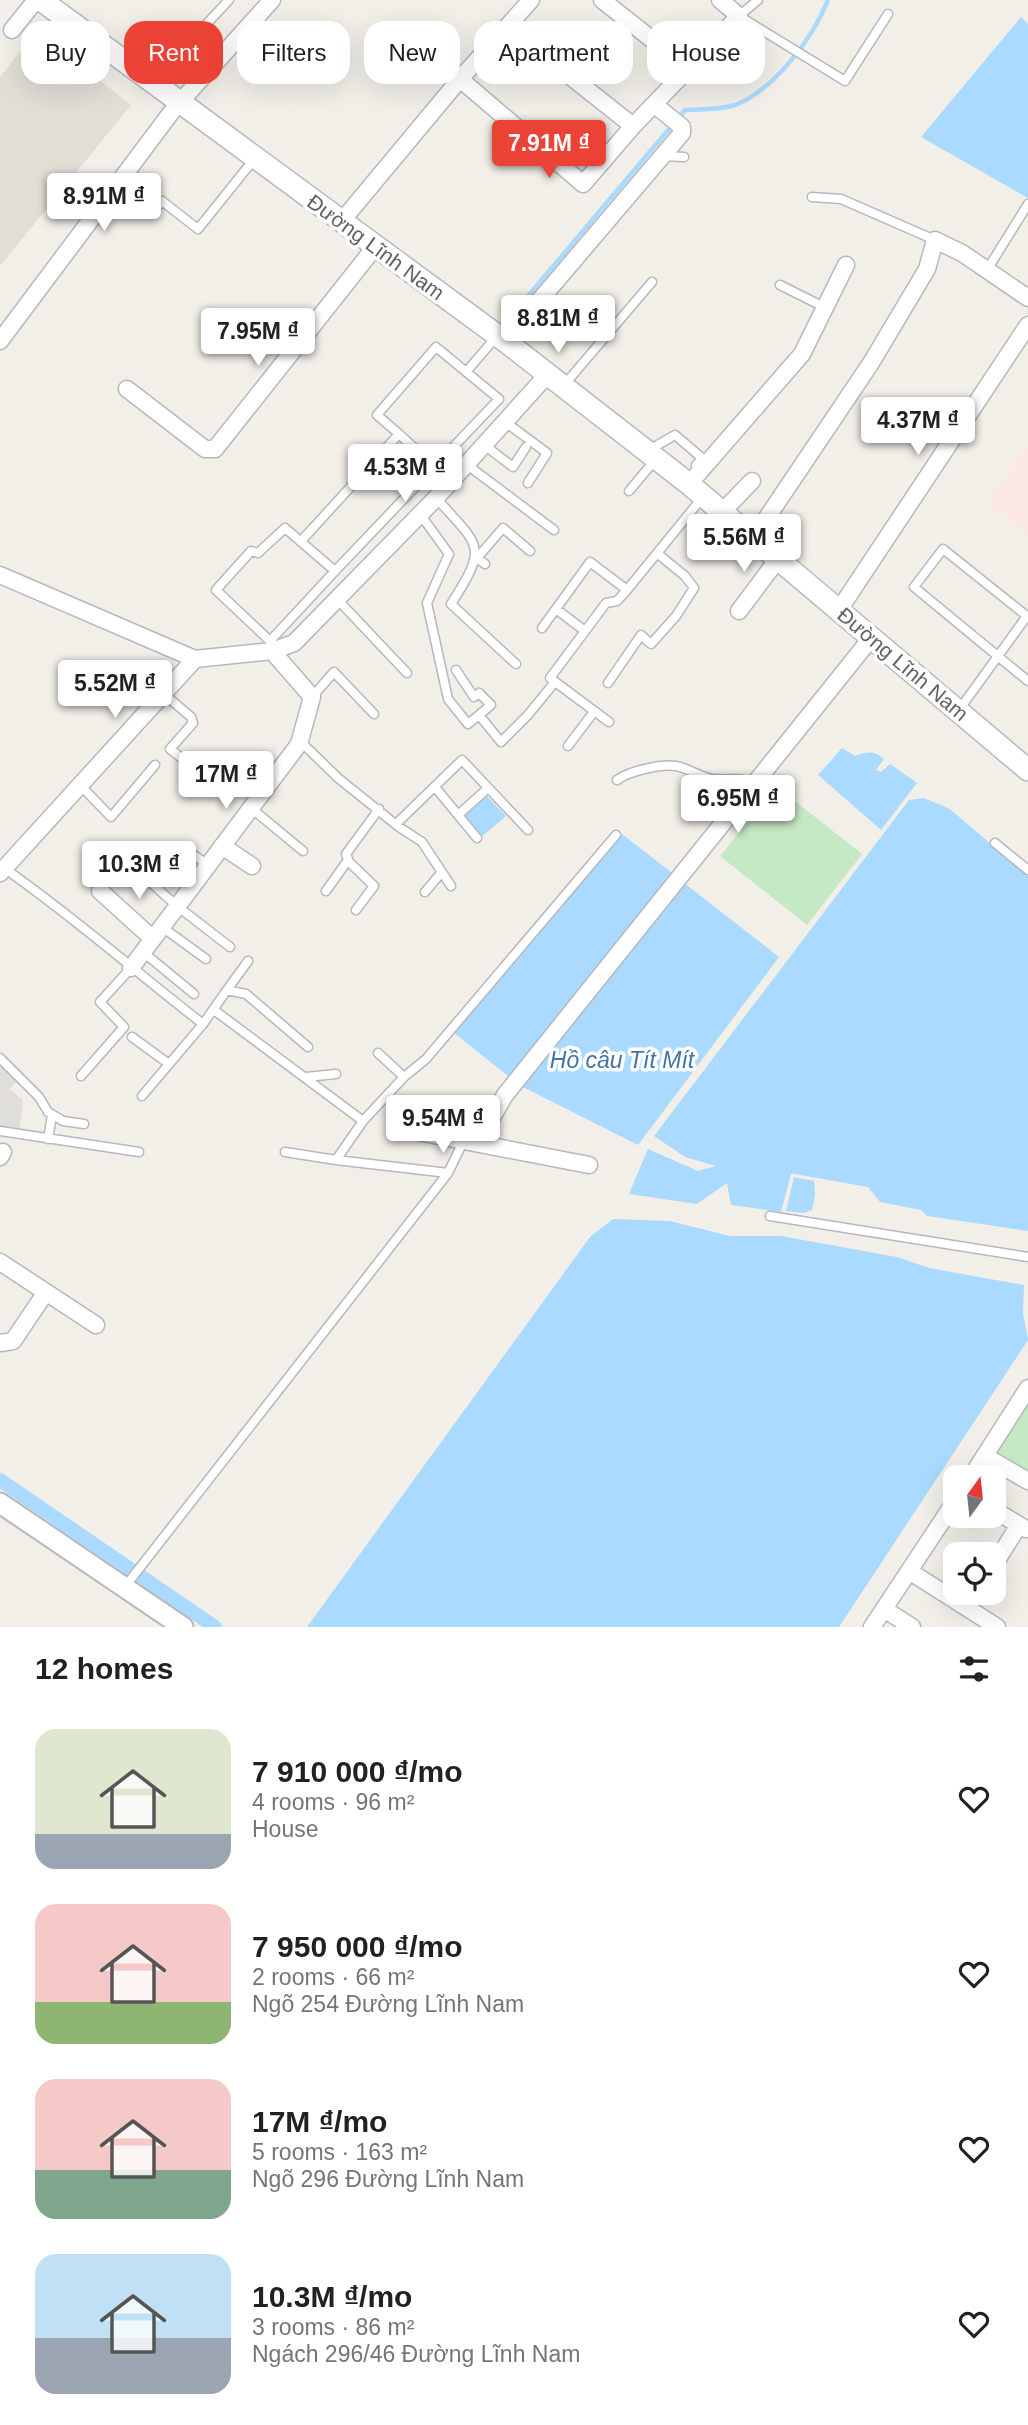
<!DOCTYPE html>
<html lang="en">
<head>
<meta charset="utf-8">
<style>
	body { margin:0; font-family:Helvetica,sans-serif; background:#f6f6f6; color:#202124; height:100vh; display:flex; flex-direction:column; font-size:26px; white-space:nowrap }
	* { box-sizing:border-box; margin:0 }
	p { font-size:23px; color:#757577 }
	.icon { flex:none; width:38px; height:38px; fill:none; stroke:currentColor; stroke-width:2; stroke-linecap:round; stroke-linejoin:round }
	.map { position:relative; height:1627px; overflow:hidden }
	.details { display:flex; flex-direction:column; background:#fff; flex:1 }
	.details>* { flex:none }
	.top-card { position:absolute; left:21px; top:21px; width:987px; height:63px; display:flex; gap:14px }
	.needle { width:46px; rotate:15deg }
	.fabs { position:absolute; left:943px; top:1465px; display:grid; gap:14px }
	.fabs a { display:grid; place-items:center; width:63px; height:63px; border-radius:14px; background:#fff; box-shadow:0 7px 28px #0002; font-size:35px }
	.price { position:absolute; translate:-50% -60px; padding:0 16px; border-radius:7px; background:#fff; color:#222; font-size:23px; line-height:46px; filter:drop-shadow(0 2px 4px #0008) }
	.price::after { content:''; position:absolute; left:50%; top:42px; width:21px; height:16px; margin-left:-10px; background:inherit; clip-path:polygon(0 0,100% 0,50% 100%) }
	.price.active { background:#ea4335; color:#fff }
	ul { padding:0; list-style:none }
	li { display:flex; align-items:center; gap:21px; height:175px; padding:0 35px }
	li span { display:grid; place-items:center; flex:none; width:196px; height:140px; border-radius:21px; color:#555 }
	li>.icon { margin-inline-start:auto }
	span .icon { width:84px; height:84px; fill:#fffc; stroke-width:1 }
	li b { font-size:30px }
	h2 { display:flex; justify-content:space-between; align-items:center; height:84px; padding:0 35px; font-size:30px }
	.pill { padding:0 24px; border-radius:21px; background:#fff; box-shadow:0 7px 28px #0002; font-size:24px; line-height:63px }
	.pill.active { background:#ea4335; color:#fff }
	.map>svg:first-child { display:block }
</style>
</head>
<body>
<div class="map">
<svg width="1028" height="1627" viewBox="0 0 1028 1627">
	<rect width="100%" height="100%" fill="#f1efe8"/>
	<path fill="#e0deda" d="M0 1061 19 1080 9 1089 23 1100 19 1132 0 1129Z"/>
	<path fill="#e1ded6" d="M37 31 131 105 0 266V77Z"/>
	<path fill="#fce8e6" d="M1028 446V536L991 506V496Z"/>
	<path fill="#c5e8c5" d="M777 787 862 854 807 925 720 856Z
		M1027 1401H1028V1472L996 1453Z"/>
	<path fill="#aadaff" d="M1021 17 1028 24V198L921 137Z
		M842 748 855 756C867 752 874 750 884 759L876 770 881 772 890 764 917 783 881 830 818 775Z
		M484 793 506 816 479 839 461 815Z
		M924 798 950 809 1028 876V1231L927 1216 921 1210 880 1202 868 1187 795 1174H791L781 1212 731 1205 727 1183 697 1204 629 1194 648 1149 698 1171 716 1166 685 1157 654 1136 909 800Z
		M622 834 676 876 512 1079 454 1033Z
		M684 883 779 957 638 1145 521 1086Z
		M794 1177 814 1181 815 1195 812 1210 804 1213 786 1211Z
		M613 1219 670 1221 730 1236H781L897 1257 929 1268 1024 1285 1023 1313 1028 1340 839 1627H307L590 1237Z"/>
	<g fill="none" stroke-linecap="round" stroke-linejoin="round">
		<path stroke="#aadaff" stroke-width="4.5" d="M512 315 685 110C700 109 720 110 735 105 774 90 813 38 828 0"/>
		<path stroke="#aadaff" stroke-width="14" d="M0 1480 215 1627"/>
		<g stroke="#b5b8bc" stroke-width="11">
			<path id="service" d="M758 0 739 16 845 81 888 14
				M66 53 83 31
				M154 80 229 0
				M662 156 684 157
				M812 197 841 199 935 240
				M152 213 162 201 198 229 255 158
				M987 270 1028 204
				M780 285 826 308
				M466 372 497 336
				M565 384 652 282
				M504 421 547 453 528 483
				M483 444 513 467 526 447
				M649 450 675 435 702 458 696 465
				M466 464 554 530
				M629 491 656 459
				M436 498C480 547 489 545 451 604L516 664
				M420 514 449 554 427 603 448 699 468 724 479 715 501 742 527 716 555 682
				M285 528 335 571 270 641 216 590 251 551 258 553Z
				M302 540 399 434 434 466
				M485 564 477 558 503 528 530 551
				M335 571 499 399 436 347 377 415 399 434
				M337 599 407 673
				M556 609 585 631
				M1028 617 943 549 914 587 1028 681
				M542 628 590 562 627 590
				M456 670 474 697 479 693 491 705 479 715
				M608 683 641 635 651 644 676 616 694 588 685 576 658 554
				M164 694 191 717 193 723 170 749 189 764
				M312 697 334 672 374 714
				M959 710 1027 616
				M609 722 550 678 606 603 617 601 627 590 702 498
				M300 741 338 778 399 827 422 842 451 886
				M568 746 593 713
				M617 780C629 771 661 764 676 766 689 768 699 777 713 779 730 781 737 776 755 783
				M80 785 111 817 155 765
				M435 787 477 838
				M251 808 303 851
				M458 815 488 788
				M396 824 462 760 528 830
				M995 843 1028 870
				M184 848 208 865
				M129 863 177 906 230 947
				M4 868C74 917 136 972 203 1024
				M326 891 348 860
				M425 892 441 873
				M356 910 374 886 349 862 346 854 379 809
				M162 927 206 959
				M143 952 194 994
				M227 990 248 961
				M214 1010 363 1121 404 1077 426 1059 616 835
				M132 1037 169 1064
				M378 1053 404 1077
				M0 1058 39 1097 48 1112 63 1121 84 1124
				M81 1076 124 1027 100 1002 131 968
				M306 1077 336 1074
				M142 1096 203 1024 227 990 246 994 308 1047
				M363 1121 336 1160 448 1173
				M0 1131 139 1152
				M48 1139 52 1115
				M285 1152 336 1160
				M770 1216 1028 1257
				M124 1588 448 1173 464 1140"/>
		</g>
		<g stroke="#b5b8bc" stroke-width="19">
			<path id="minor" d="M602 0 688 68
				M508 27 633 126
				M12 30 36 0
				M460 79 583 184 633 126 739 16 720 0
				M341 222 460 79 531 0
				M0 341 173 110 272 0
				M505 341 682 133V127L655 105
				M127 389 205 449H215L375 247
				M689 484 802 354 846 265
				M723 511 752 481
				M754 537 871 363 927 269 935 240 962 253 1028 298
				M0 575 195 659
				M839 610 1028 325
				M739 611 778 559
				M222 846 252 866
				M0 873 195 659 272 651 294 643 436 498 548 374
				M100 891 153 939
				M131 968 299 744 312 697 272 651
				M413 1131 589 1165
				M478 1142 505 1095 872 637
				M0 1157 3 1152
				M0 1262 96 1325
				M0 1343 13 1341 46 1292
				M985 1456 1028 1481
				M971 1477 1028 1388
				M994 1510 1026 1529
				M994 1565 1019 1525
				M909 1571 997 1627
				M884 1609 912 1627
				M872 1627 956 1500"/>
		</g>
		<g stroke="#b5b8bc" stroke-width="23">
			<path id="tertiary" d="M0 1503 183 1627"/>
		</g>
		<g stroke="#b6babf" stroke-width="24">
			<path id="secondary" d="M41 0 505 341 689 484 1028 770"/>
		</g>
		<use href="#service" stroke="#fff" stroke-width="8"/>
		<use href="#minor" stroke="#fff" stroke-width="16"/>
		<use href="#tertiary" stroke="#fff" stroke-width="19"/>
		<use href="#secondary" stroke="#fff" stroke-width="21"/>
	</g>
	<g text-anchor="middle" dominant-baseline="central" stroke-width="7" stroke-linejoin="round" paint-order="stroke">
		<g font-size="21" fill="#5f6368" stroke="#fff">
			<text transform="translate(376 247) rotate(36)">Đường Lĩnh Nam</text>
			<text transform="translate(903 664) rotate(40)">Đường Lĩnh Nam</text>
		</g>
		<g font-size="23" font-style="italic" fill="#4174aa" stroke="#fff">
			<text x="622" y="1060">Hồ câu Tít Mít</text>
		</g>
	</g>
</svg>
<div class="fabs">
<a><svg class="needle" viewBox="-14 -14 28 28"><path d="M0-13l5 13h-10z" fill="#e53935"/><path d="M0 13l5-13h-10z" fill="#757577"/></svg></a>
<a><svg class="icon" aria-label="locate" viewBox="0 0 24 24"><circle cx="12" cy="12" r="6"/><path d="M12 2v4M12 18v4M2 12h4M18 12h4"/></svg></a>
</div>
<b class="price active" style="left:549px;top:180px">7.91M ₫</b>
<b class="price" style="left:104px;top:233px">8.91M ₫</b>
<b class="price" style="left:558px;top:355px">8.81M ₫</b>
<b class="price" style="left:258px;top:368px">7.95M ₫</b>
<b class="price" style="left:918px;top:457px">4.37M ₫</b>
<b class="price" style="left:405px;top:504px">4.53M ₫</b>
<b class="price" style="left:744px;top:574px">5.56M ₫</b>
<b class="price" style="left:115px;top:720px">5.52M ₫</b>
<b class="price" style="left:226px;top:811px">17M ₫</b>
<b class="price" style="left:738px;top:835px">6.95M ₫</b>
<b class="price" style="left:139px;top:901px">10.3M ₫</b>
<b class="price" style="left:443px;top:1155px">9.54M ₫</b>
<div class="top-card">
<a class="pill">Buy</a>
<a class="pill active">Rent</a>
<a class="pill">Filters</a>
<a class="pill">New</a>
<a class="pill">Apartment</a>
<a class="pill">House</a>
</div>
</div>
<section class="details">
<h2>12 homes<svg class="icon" aria-label="filters" viewBox="0 0 24 24"><path d="M4 7h16M4 17h16"/><circle cx="9" cy="7" r="2"/><circle cx="15" cy="17" r="2"/></svg></h2>
<ul>
<li><span style="background:linear-gradient(#dfe7d0 75%,#9aa5b1 0)"><svg class="icon" aria-label="home" viewBox="0 0 24 24"><path d="M3 11l9-7 9 7M6 9v11h12V9"/></svg></span><div><b>7 910 000 ₫/mo</b><p>4 rooms · 96 m²</p><p>House</p></div><svg class="icon" aria-label="heart" viewBox="0 0 24 24"><path d="M12 20l-8-8c-3-5 5-10 8-4 3-6 11-1 8 4z"/></svg></li>
<li><span style="background:linear-gradient(#f6c9c9 70%,#8fb573 0)"><svg class="icon" aria-label="home" viewBox="0 0 24 24"><path d="M3 11l9-7 9 7M6 9v11h12V9"/></svg></span><div><b>7 950 000 ₫/mo</b><p>2 rooms · 66 m²</p><p>Ngõ 254 Đường Lĩnh Nam</p></div><svg class="icon" aria-label="heart" viewBox="0 0 24 24"><path d="M12 20l-8-8c-3-5 5-10 8-4 3-6 11-1 8 4z"/></svg></li>
<li><span style="background:linear-gradient(#f6c9c9 65%,#7fa58c 0)"><svg class="icon" aria-label="home" viewBox="0 0 24 24"><path d="M3 11l9-7 9 7M6 9v11h12V9"/></svg></span><div><b>17M ₫/mo</b><p>5 rooms · 163 m²</p><p>Ngõ 296 Đường Lĩnh Nam</p></div><svg class="icon" aria-label="heart" viewBox="0 0 24 24"><path d="M12 20l-8-8c-3-5 5-10 8-4 3-6 11-1 8 4z"/></svg></li>
<li><span style="background:linear-gradient(#bfe0f5 60%,#9aa5b1 0)"><svg class="icon" aria-label="home" viewBox="0 0 24 24"><path d="M3 11l9-7 9 7M6 9v11h12V9"/></svg></span><div><b>10.3M ₫/mo</b><p>3 rooms · 86 m²</p><p>Ngách 296/46 Đường Lĩnh Nam</p></div><svg class="icon" aria-label="heart" viewBox="0 0 24 24"><path d="M12 20l-8-8c-3-5 5-10 8-4 3-6 11-1 8 4z"/></svg></li>
</ul>
</section>
</body>
</html>
